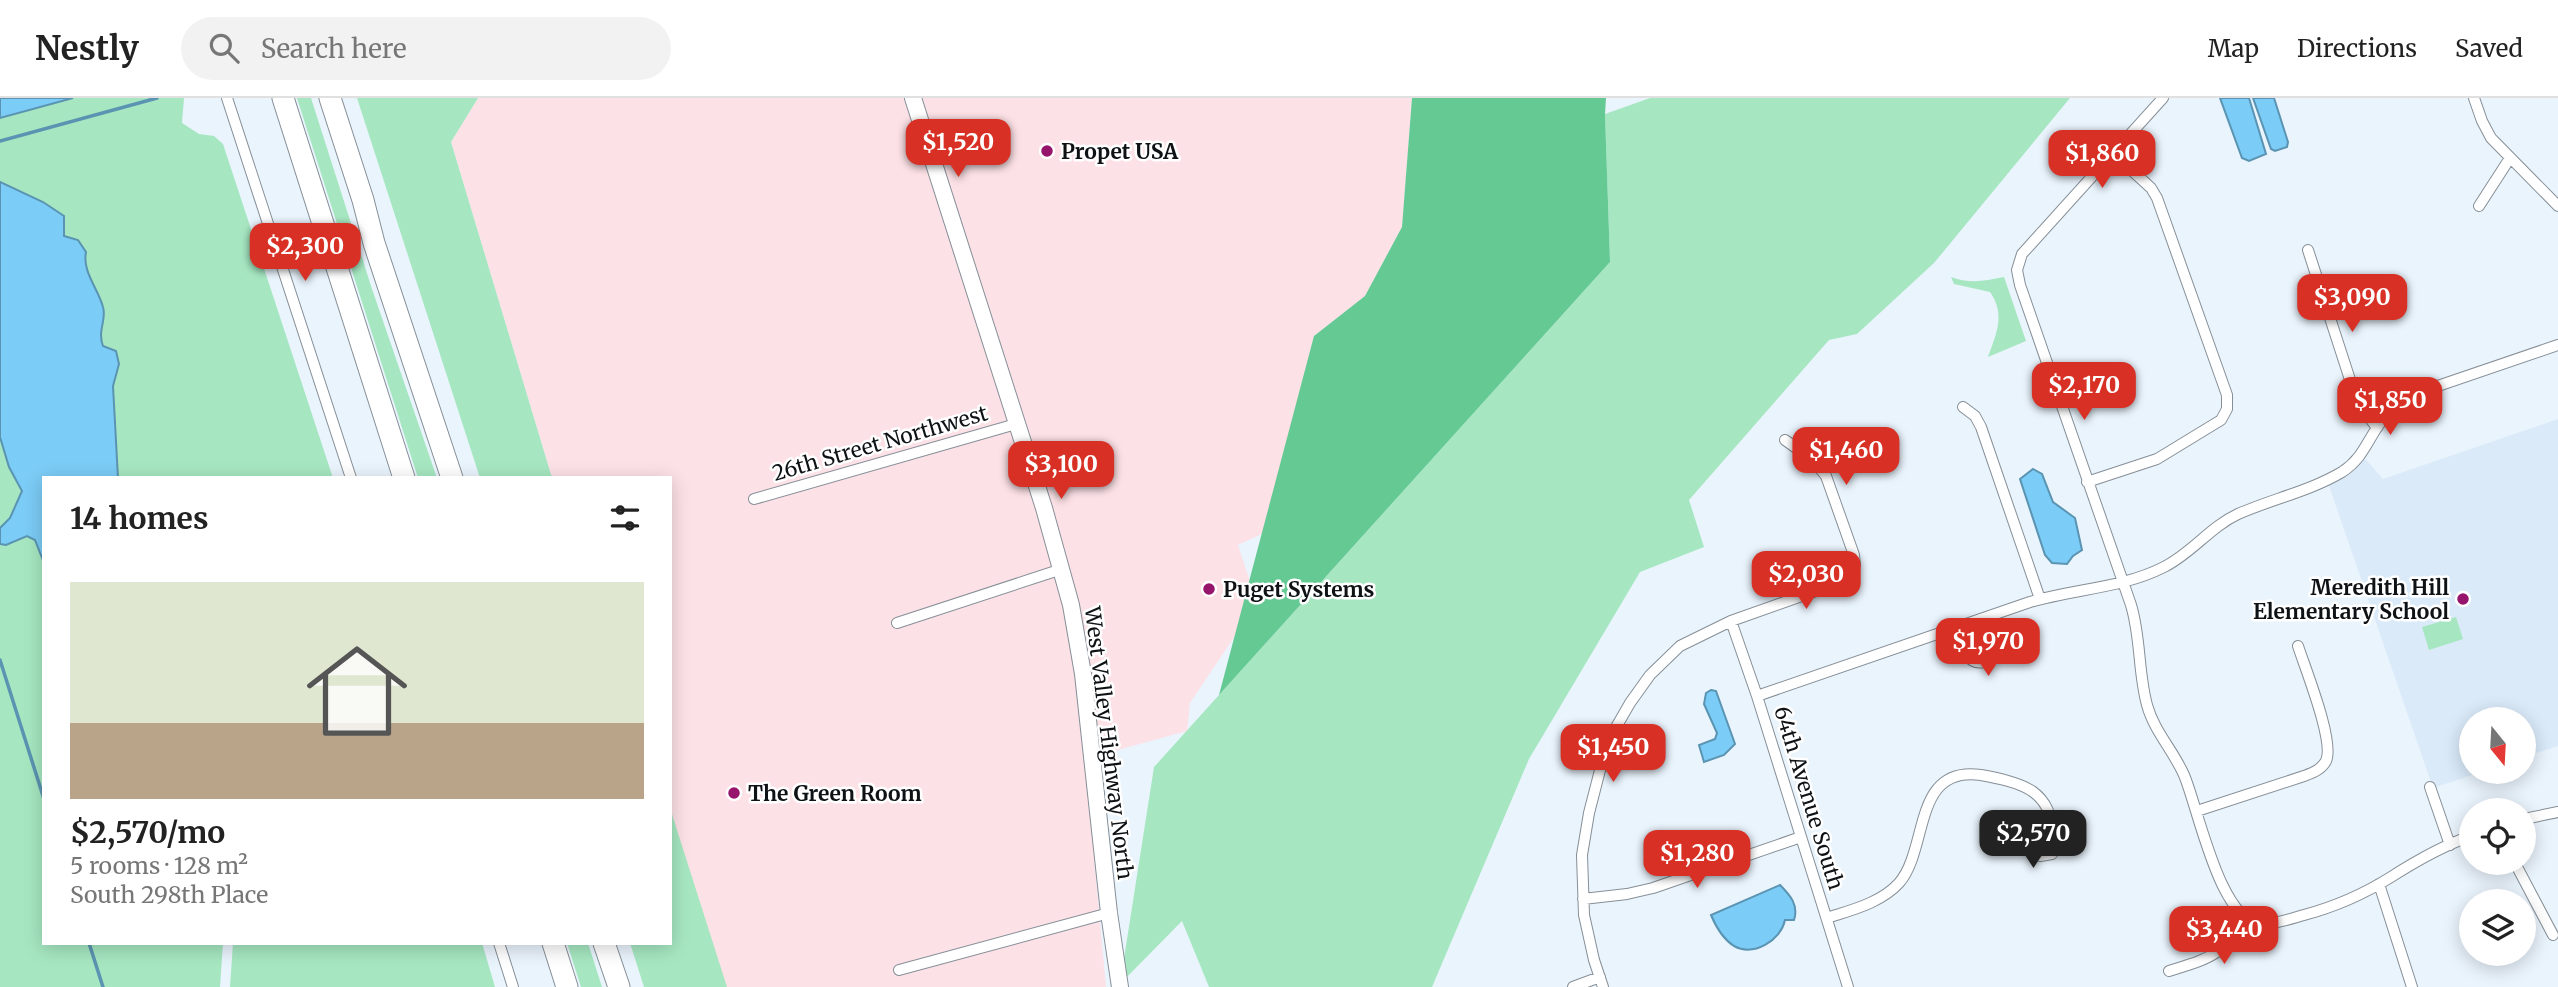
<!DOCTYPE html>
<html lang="en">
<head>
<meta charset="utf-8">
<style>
	body { margin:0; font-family:Merriweather,serif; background:#f2f2f2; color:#222; height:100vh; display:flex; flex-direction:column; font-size:26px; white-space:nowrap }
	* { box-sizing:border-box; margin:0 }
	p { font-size:23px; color:#767676 }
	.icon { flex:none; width:38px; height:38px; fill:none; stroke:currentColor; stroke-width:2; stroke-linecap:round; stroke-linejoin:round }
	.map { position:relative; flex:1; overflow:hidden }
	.details { position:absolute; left:42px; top:378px; width:630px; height:469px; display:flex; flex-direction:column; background:#fff; border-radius:0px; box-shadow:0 4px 18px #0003 }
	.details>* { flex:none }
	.needle { width:46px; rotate:162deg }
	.controls { position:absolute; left:2459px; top:609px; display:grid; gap:14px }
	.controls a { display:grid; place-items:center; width:77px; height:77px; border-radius:50%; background:#fff; box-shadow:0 4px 18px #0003; font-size:35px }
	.price { position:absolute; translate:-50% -60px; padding:0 16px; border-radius:14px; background:#d93025; color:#fff; font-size:23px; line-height:46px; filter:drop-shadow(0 2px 4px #0008) }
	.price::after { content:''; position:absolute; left:50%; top:42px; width:21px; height:16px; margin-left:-10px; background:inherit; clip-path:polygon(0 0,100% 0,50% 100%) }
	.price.selected { background:#222; color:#fff }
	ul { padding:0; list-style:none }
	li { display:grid; align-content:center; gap:14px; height:371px; padding:0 28px }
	li span { display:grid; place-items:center; height:217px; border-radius:0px; color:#555 }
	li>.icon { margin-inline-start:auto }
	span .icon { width:126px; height:126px; fill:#fffc; stroke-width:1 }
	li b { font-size:30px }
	h2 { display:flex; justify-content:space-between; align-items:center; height:84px; padding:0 28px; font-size:30px }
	header { display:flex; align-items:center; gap:42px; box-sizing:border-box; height:98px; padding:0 35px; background:#fff; border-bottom:2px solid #e0e0e0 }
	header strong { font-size:33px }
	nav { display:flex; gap:38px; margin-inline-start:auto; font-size:24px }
	.search { width:490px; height:63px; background:#f2f2f2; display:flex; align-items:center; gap:18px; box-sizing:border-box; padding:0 24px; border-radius:38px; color:#767676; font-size:26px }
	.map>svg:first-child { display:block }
</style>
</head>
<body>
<header>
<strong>Nestly</strong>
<div class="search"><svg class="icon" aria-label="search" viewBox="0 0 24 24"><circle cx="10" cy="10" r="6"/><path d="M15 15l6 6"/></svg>Search here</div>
<nav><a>Map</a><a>Directions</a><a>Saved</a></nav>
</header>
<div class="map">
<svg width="2558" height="889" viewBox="0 0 2558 889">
	<rect width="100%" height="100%" fill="#eaf4fd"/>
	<path fill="#daeaf9" d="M2558 321V648L2524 659V621H2471V674H2481L2433 690 2327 382 2362 357 2383 381Z"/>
	<path fill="#fce1e6" d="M478 0H1412L1402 129 1365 198 1314 238 1264 435 1238 447 1257 505 1190 605 1187 633 1085 661 1106 889H726L670 730V380H552L451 44Z"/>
	<path fill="#a6e7c1" d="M0 0H184L182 25 199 36 214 38 223 46 333 380H44V845H223L220 889H0Z
		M297 0H311L372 191 437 380H418Z
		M357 0H478L451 44 552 380H480Z
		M1650 0H2070L1934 165 1857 236 1829 242 1689 402 1704 449 1640 474 1529 661 1432 889H1209L1182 823 1120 886 1154 669 1610 164 1605 16Z
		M1951 179C1970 186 1984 183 2004 179L2026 243 1988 259C1996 236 2006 217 1990 194L1954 186Z
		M2456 519 2463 541 2429 552 2422 529Z
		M670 710 727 889H644L630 845H670Z
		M233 845H482L495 889H230Z
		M567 845H588L602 889H581Z"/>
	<path fill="#64c993" d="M1412 0H1606L1605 16 1610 164 1219 597 1314 238 1365 198 1402 129Z"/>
	<path fill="#7bccf6" stroke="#5a94b2" stroke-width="2" d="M0 0H73L0 20Z
		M2220 0H2249L2266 56 2249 63 2242 60Z
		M2253 0H2274L2288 44 2287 49 2275 53 2271 51Z
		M0 84 43 104 64 118V138L78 142 86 154C82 174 98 190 103 209 107 222 97 232 103 248L116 253 119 266 113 288 118 380H44V465L35 442 27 438 6 447 0 446V430L10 420 22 393 9 369 0 339Z
		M2033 371 2042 376 2053 404 2075 420 2082 452 2073 458 2067 466 2052 465 2045 457 2020 381Z
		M1711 592 1716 593 1735 646 1724 657 1704 664 1699 647 1715 641 1717 635 1704 606 1706 595Z
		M1780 787C1790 797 1799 807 1794 822H1785C1781 842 1754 859 1734 848 1723 841 1716 829 1711 817Z"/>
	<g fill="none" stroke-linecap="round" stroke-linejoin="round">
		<path stroke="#5a94b2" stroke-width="3.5" d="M0 43 157 0
			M0 562 44 701
			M89 845 103 889"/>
		<g stroke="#868f97" stroke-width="12">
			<path id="minor" d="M227 0 351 380
				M2163 0 2022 156 2017 172 2020 187 2131 507C2141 540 2138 574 2147 607 2154 633 2173 652 2184 677 2198 709 2220 826 2262 826 2276 826 2290 821 2304 817 2334 809 2364 796 2391 779 2416 763 2442 748 2471 738
				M2474 0 2482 23 2491 40 2558 108
				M2479 108 2510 60
				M2308 152 2354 294 2363 311 2377 330
				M1963 309 1975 318 1981 329 2040 501
				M2087 384 2157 361 2221 322 2227 311V297L2157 100 2151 90 2114 56
				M754 401 1016 326
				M1731 523 1757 598 1848 889
				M897 525 1062 471
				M1957 529C1962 544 1964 568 1984 564L1991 554 1980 521
				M1757 598 2030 504C2074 491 2123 490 2164 469 2192 455 2210 429 2238 416 2272 401 2310 393 2342 374 2365 359 2368 339 2384 320 2396 306 2412 298 2429 291L2558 247
				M2430 689 2450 747
				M2197 713 2304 678C2312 675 2321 672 2326 663 2335 644 2305 570 2298 548
				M2524 721 2558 714
				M2515 765 2553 837
				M2379 786 2412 889
				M1583 801 1627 796 1653 790 1801 739
				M1827 820C1851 812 1881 805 1899 785 1929 751 1912 667 1981 677 1997 680 2018 684 2032 693 2046 703 2053 718 2050 735L2058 745 2052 756 2040 758 2033 747 2035 739 2042 734 2050 735
				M499 845 513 889
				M899 872 1109 815
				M2169 873C2210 860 2223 858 2245 819
				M1573 889 1600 879
				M1603 889 1594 862 1584 817 1582 757 1589 715 1607 645 1630 605 1650 577 1680 548 1731 523 1841 484 1855 467 1854 457 1826 378 1813 362 1785 342"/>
		</g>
		<g stroke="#868f97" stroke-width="18">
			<path id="secondary" d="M913 0 1044 410 1071 507 1083 576 1109 815 1120 889"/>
		</g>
		<g stroke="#868f97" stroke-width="23">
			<path id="motorway" d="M283 0 404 380
				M330 0 363 102 374 145 452 380
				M553 845 567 889
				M604 845 619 889"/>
		</g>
		<use href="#minor" stroke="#fff" stroke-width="10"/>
		<use href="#secondary" stroke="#fff" stroke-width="16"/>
		<use href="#motorway" stroke="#fff" stroke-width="21"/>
	</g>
	<g fill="#96146c" stroke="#fff" stroke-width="2.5">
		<circle cx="1047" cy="53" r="7"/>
		<circle cx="1209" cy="491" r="7"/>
		<circle cx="2463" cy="501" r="7"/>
		<circle cx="734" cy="695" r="7"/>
	</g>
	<g text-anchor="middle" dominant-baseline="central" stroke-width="5" stroke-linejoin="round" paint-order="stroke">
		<g font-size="21" font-weight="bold" fill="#0e1215" stroke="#fff" text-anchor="start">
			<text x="1061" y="53">Propet USA</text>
			<text x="2449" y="489" text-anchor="end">Meredith Hill<tspan x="2449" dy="24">Elementary School</tspan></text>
			<text x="1223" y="491">Puget Systems</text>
			<text x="748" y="695">The Green Room</text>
		</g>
		<g font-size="21" fill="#0e1215" stroke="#fff">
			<text transform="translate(880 345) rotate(-16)">26th Street Northwest</text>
			<text transform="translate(1109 645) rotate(83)">West Valley Highway North</text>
			<text transform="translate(1809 700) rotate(73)">64th Avenue South</text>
		</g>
	</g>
</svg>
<div class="controls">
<a><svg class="needle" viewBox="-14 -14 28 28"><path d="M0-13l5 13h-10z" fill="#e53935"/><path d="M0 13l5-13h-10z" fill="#767676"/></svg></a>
<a><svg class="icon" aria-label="locate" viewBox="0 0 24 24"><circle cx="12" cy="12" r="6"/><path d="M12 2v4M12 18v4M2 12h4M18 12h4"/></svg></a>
<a><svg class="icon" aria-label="layers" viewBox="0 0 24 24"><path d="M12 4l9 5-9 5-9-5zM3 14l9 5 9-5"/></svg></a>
</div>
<b class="price" style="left:958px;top:81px">$1,520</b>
<b class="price" style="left:2102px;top:92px">$1,860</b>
<b class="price" style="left:305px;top:185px">$2,300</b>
<b class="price" style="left:2352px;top:236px">$3,090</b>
<b class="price" style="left:2084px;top:324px">$2,170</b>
<b class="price" style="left:2390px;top:339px">$1,850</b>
<b class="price" style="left:1846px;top:389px">$1,460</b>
<b class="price" style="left:1061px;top:403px">$3,100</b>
<b class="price" style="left:1806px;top:513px">$2,030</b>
<b class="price" style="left:1988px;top:580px">$1,970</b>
<b class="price" style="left:1613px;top:686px">$1,450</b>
<b class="price selected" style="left:2033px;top:772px">$2,570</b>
<b class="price" style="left:1697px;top:792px">$1,280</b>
<b class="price" style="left:2224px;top:868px">$3,440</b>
<section class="details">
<h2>14 homes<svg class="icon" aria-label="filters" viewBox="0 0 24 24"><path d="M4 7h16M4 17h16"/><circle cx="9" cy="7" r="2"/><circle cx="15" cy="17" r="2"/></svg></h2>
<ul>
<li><span style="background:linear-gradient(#dfe7d0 65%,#b9a48a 0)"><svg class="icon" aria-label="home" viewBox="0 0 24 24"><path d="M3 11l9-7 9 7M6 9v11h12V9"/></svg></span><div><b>$2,570/mo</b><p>5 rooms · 128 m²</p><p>South 298th Place</p></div></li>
</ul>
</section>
</div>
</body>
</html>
